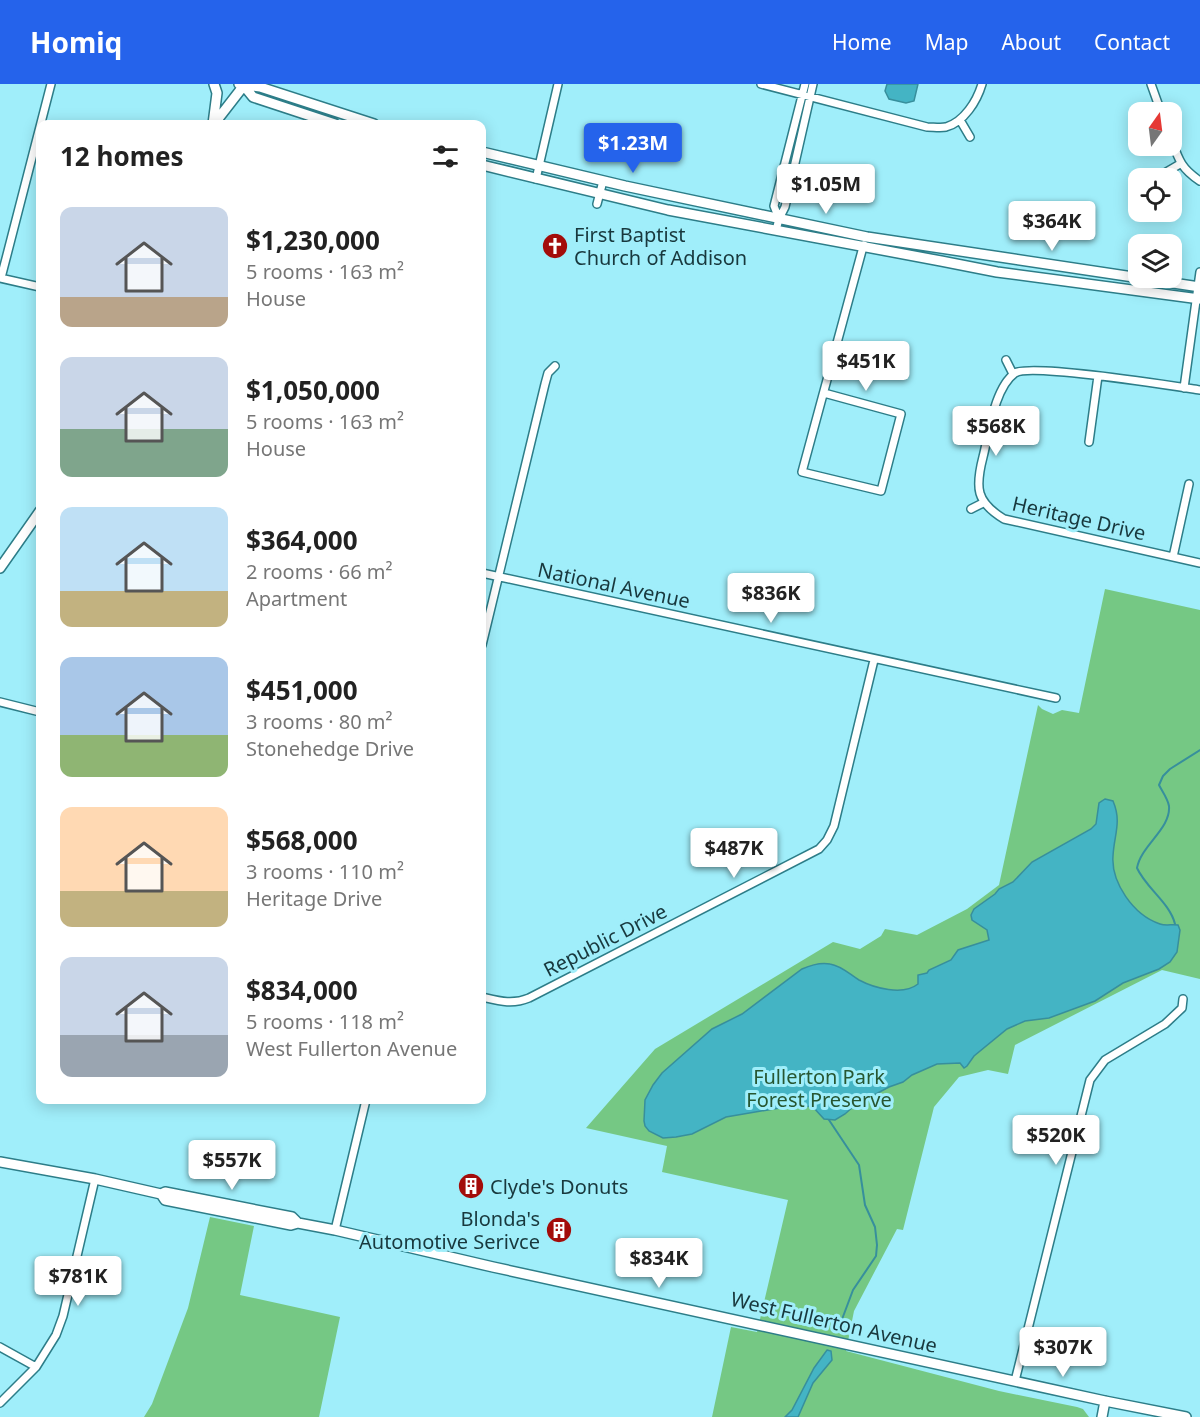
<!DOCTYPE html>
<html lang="en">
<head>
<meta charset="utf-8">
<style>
	body { margin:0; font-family:"Noto Sans",sans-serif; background:#f6f6f6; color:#222; height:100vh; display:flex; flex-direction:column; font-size:22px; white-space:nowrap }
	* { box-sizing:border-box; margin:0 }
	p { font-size:20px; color:#767676 }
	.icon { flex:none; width:33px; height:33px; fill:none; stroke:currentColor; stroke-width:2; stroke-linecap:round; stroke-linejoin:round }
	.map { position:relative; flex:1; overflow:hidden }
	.panel { position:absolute; left:36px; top:36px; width:450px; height:984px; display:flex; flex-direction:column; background:#fff; border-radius:12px; box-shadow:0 3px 15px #0003 }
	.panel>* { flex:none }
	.needle { width:39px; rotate:14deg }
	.fabs { position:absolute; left:1128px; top:18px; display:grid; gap:12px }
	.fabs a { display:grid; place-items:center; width:54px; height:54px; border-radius:12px; background:#fff; box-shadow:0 3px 15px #0003; font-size:30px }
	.price { position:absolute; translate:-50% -51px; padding:0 14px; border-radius:6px; background:#fff; color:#222; font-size:20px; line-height:39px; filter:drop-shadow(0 2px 3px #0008) }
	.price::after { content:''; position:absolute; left:50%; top:36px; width:18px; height:14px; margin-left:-9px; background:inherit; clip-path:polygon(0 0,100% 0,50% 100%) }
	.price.current { background:#2563eb; color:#fff }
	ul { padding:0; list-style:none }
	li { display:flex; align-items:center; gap:18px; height:150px; padding:0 24px }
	li span { display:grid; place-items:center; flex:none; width:168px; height:120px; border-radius:12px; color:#555 }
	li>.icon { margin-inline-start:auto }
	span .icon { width:72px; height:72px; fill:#fffc; stroke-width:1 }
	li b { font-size:26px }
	h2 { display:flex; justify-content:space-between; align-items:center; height:72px; padding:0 24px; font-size:26px }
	header { display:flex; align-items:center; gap:36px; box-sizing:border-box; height:84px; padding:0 30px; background:#2563eb; color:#fff }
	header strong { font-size:28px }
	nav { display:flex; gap:33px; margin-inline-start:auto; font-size:21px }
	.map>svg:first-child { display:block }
</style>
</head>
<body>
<header>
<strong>Homiq</strong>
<nav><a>Home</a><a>Map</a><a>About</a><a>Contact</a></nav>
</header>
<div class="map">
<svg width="1200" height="1333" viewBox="0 0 1200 1333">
	<rect width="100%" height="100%" fill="#a0eefa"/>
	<path fill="#75c884" d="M1105 505 1200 526V895L1162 886 1015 961 1008 990 988 986 959 993 934 1023 903 1146 897 1145 854 1227 846 1267 999 1307 1077 1323 1083 1325 1089 1333H712L731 1243 757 1248 788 1116 662 1088 667 1062 586 1044 655 965 833 858 860 865 881 852 885 845 917 851 967 825 999 801 1038 621 1042 625 1053 630 1062 626 1079 629Z
		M210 1133 254 1142 240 1211 340 1233 319 1333H144L152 1320 188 1224Z"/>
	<path fill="#44b4c4" stroke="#378f9c" stroke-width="1.5" d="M887 0H918L914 17 906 19 889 15 885 7Z
		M1105 715 1113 717C1122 738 1114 751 1113 772 1111 798 1133 831 1160 840 1166 842 1172 840 1178 841L1180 846 1177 868 1170 878 1159 885 1123 899 1095 917 1049 934 1025 937 1007 945 974 972 967 982 964 984 960 979 937 980 912 991 903 998 889 1003 855 1021 845 1030 835 1036 824 1035 813 1023 797 1021 726 1033 692 1050 676 1053 663 1054 649 1047 645 1042 644 1037 645 1016 653 1001 662 989 712 945 742 930 802 885C811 881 820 878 830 880 842 882 849 890 859 896 874 904 903 912 918 900V891L927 889 929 886 951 876 958 866 989 856 987 846 972 836 971 831 974 825 995 810 999 805 1013 798 1032 778 1091 745 1096 740 1099 719Z
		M827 1266 831 1267 832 1276 813 1299 798 1333H785L792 1326 814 1284Z"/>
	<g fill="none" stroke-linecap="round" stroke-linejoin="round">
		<path stroke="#378f9c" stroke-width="2" d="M1175 840C1170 819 1146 804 1137 784 1141 761 1171 745 1169 722 1168 715 1162 707 1159 701L1163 692 1170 685 1200 666
			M829 1036 859 1081 865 1121 875 1143 877 1161 876 1172 853 1206 841 1238 834 1247"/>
		<g stroke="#2d7d88" stroke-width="10">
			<path id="street" d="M761 0 927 43C933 43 941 44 946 43 964 38 977 17 982 0
				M1151 0 1161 28
				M960 36 970 53
				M1172 57C1179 77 1182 85 1200 97
				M1156 94 1180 80
				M536 95 558 0
				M597 120 603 97
				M779 135 774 122 805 0
				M776 146 779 135 785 123 813 0
				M0 194 40 203
				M1 194 51 0
				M1006 276 1013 290
				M1184 304 1200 188
				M1200 306C1173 302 1030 279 1015 289 994 304 989 350 983 373 975 404 976 418 1004 435L1200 479
				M824 309 901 330 881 407 802 388 863 163 864 161
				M1089 358 1098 292
				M971 425 983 419
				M1173 473 1189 400
				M482 489 1056 614
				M482 561 545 300 548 289 555 282
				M0 618 40 628
				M482 913C499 917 512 921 529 914L819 765 827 756 834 742 874 576
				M335 1146 366 1016
				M0 1263 36 1283
				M1015 1297 1090 996 1105 976 1165 940 1182 924 1183 915
				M0 1319 36 1283 56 1251 63 1232 95 1095"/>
		</g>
		<g stroke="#2d7d88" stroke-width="12">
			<path id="secondary" d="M239 0 260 3 374 40
				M244 2 253 13 335 40
				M213 40 217 9 214 0
				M214 40 245 0
				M482 68 625 102 867 153 1200 203
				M482 81 668 126 941 177 997 188 1200 215
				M0 484 40 427
				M0 1078 95 1095 161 1110 165 1108 292 1133 298 1139
				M161 1110 165 1116 291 1141 298 1139 335 1146 493 1183 1105 1317 1186 1333
				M1102 1333 1105 1317"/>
		</g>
		<use href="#street" stroke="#fff" stroke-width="7"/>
		<use href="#secondary" stroke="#fff" stroke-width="9"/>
	</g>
	<defs>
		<g id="church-disc" transform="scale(1.35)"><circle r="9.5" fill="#a30c0a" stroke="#a0eefa"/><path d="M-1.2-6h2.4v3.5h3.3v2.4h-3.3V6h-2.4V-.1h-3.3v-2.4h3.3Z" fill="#fff"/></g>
		<g id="building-disc" transform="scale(1.35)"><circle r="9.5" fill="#a30c0a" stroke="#a0eefa"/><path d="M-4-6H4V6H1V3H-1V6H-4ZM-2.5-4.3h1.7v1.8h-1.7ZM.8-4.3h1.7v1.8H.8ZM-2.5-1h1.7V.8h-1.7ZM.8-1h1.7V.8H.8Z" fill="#fff"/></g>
	</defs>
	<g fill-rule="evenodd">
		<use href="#church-disc" x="555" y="162"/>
		<use href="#building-disc" x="471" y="1102"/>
		<use href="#building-disc" x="559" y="1146"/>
	</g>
	<g text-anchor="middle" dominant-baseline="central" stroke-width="6" stroke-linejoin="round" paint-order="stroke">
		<g font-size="20" fill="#18383d" stroke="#a0eefa" text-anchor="start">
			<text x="574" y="150">First Baptist<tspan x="574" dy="23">Church of Addison</tspan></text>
			<text x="490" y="1102">Clyde's Donuts</text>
			<text x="540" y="1134" text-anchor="end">Blonda's<tspan x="540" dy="23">Automotive Serivce</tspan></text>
		</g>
		<g font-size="20" fill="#18383d" stroke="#a0eefa">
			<text transform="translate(1079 434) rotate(13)">Heritage Drive</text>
			<text transform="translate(614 501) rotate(12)">National Avenue</text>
			<text transform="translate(605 856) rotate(-27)">Republic Drive</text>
			<text transform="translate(834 1238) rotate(13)">West Fullerton Avenue</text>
		</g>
		<g font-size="20" fill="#275631" stroke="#a0eefa">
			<text x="819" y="992">Fullerton Park<tspan x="819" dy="23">Forest Preserve</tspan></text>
		</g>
	</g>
</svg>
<div class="fabs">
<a><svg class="needle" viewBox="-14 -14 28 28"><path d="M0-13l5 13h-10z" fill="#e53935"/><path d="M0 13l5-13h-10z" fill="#767676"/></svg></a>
<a><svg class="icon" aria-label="locate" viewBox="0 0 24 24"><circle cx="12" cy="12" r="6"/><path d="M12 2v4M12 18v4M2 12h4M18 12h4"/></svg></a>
<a><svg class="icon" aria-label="layers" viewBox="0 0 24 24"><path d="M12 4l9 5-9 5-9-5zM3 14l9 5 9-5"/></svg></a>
</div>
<b class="price current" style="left:633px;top:90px">$1.23M</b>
<b class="price" style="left:826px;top:131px">$1.05M</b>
<b class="price" style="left:1052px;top:168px">$364K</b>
<b class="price" style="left:866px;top:308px">$451K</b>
<b class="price" style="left:996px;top:373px">$568K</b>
<b class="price" style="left:771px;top:540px">$836K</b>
<b class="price" style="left:734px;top:795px">$487K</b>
<b class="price" style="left:1056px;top:1082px">$520K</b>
<b class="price" style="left:232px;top:1107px">$557K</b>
<b class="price" style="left:659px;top:1205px">$834K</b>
<b class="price" style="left:78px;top:1223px">$781K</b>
<b class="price" style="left:1063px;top:1294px">$307K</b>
<section class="panel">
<h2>12 homes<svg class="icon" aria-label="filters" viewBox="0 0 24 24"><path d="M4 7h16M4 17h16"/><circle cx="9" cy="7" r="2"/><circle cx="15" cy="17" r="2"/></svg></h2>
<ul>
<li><span style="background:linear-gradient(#c9d6e8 75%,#b9a48a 0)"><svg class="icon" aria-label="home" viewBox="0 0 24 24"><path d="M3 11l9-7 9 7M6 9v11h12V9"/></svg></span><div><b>$1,230,000</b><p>5 rooms · 163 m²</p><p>House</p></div></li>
<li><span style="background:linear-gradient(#c9d6e8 60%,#7fa58c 0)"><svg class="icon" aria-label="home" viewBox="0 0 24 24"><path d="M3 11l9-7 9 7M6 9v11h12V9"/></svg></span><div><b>$1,050,000</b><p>5 rooms · 163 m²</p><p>House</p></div></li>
<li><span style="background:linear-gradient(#bfe0f5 70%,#c2b280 0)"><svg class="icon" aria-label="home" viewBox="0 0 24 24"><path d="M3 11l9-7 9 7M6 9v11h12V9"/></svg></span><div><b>$364,000</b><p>2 rooms · 66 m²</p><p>Apartment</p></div></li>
<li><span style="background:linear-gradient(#a9c7e8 65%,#8fb573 0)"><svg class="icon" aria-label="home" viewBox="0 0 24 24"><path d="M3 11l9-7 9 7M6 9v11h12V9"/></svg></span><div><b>$451,000</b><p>3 rooms · 80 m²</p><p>Stonehedge Drive</p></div></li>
<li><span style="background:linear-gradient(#ffd9b3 70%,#c2b280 0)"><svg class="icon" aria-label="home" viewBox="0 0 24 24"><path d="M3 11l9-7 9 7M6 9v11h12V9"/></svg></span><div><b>$568,000</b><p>3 rooms · 110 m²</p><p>Heritage Drive</p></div></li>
<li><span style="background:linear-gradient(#c9d6e8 65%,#9aa5b1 0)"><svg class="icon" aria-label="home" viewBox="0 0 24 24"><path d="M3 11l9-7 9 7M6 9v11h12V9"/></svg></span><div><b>$834,000</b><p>5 rooms · 118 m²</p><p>West Fullerton Avenue</p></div></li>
</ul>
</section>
</div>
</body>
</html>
